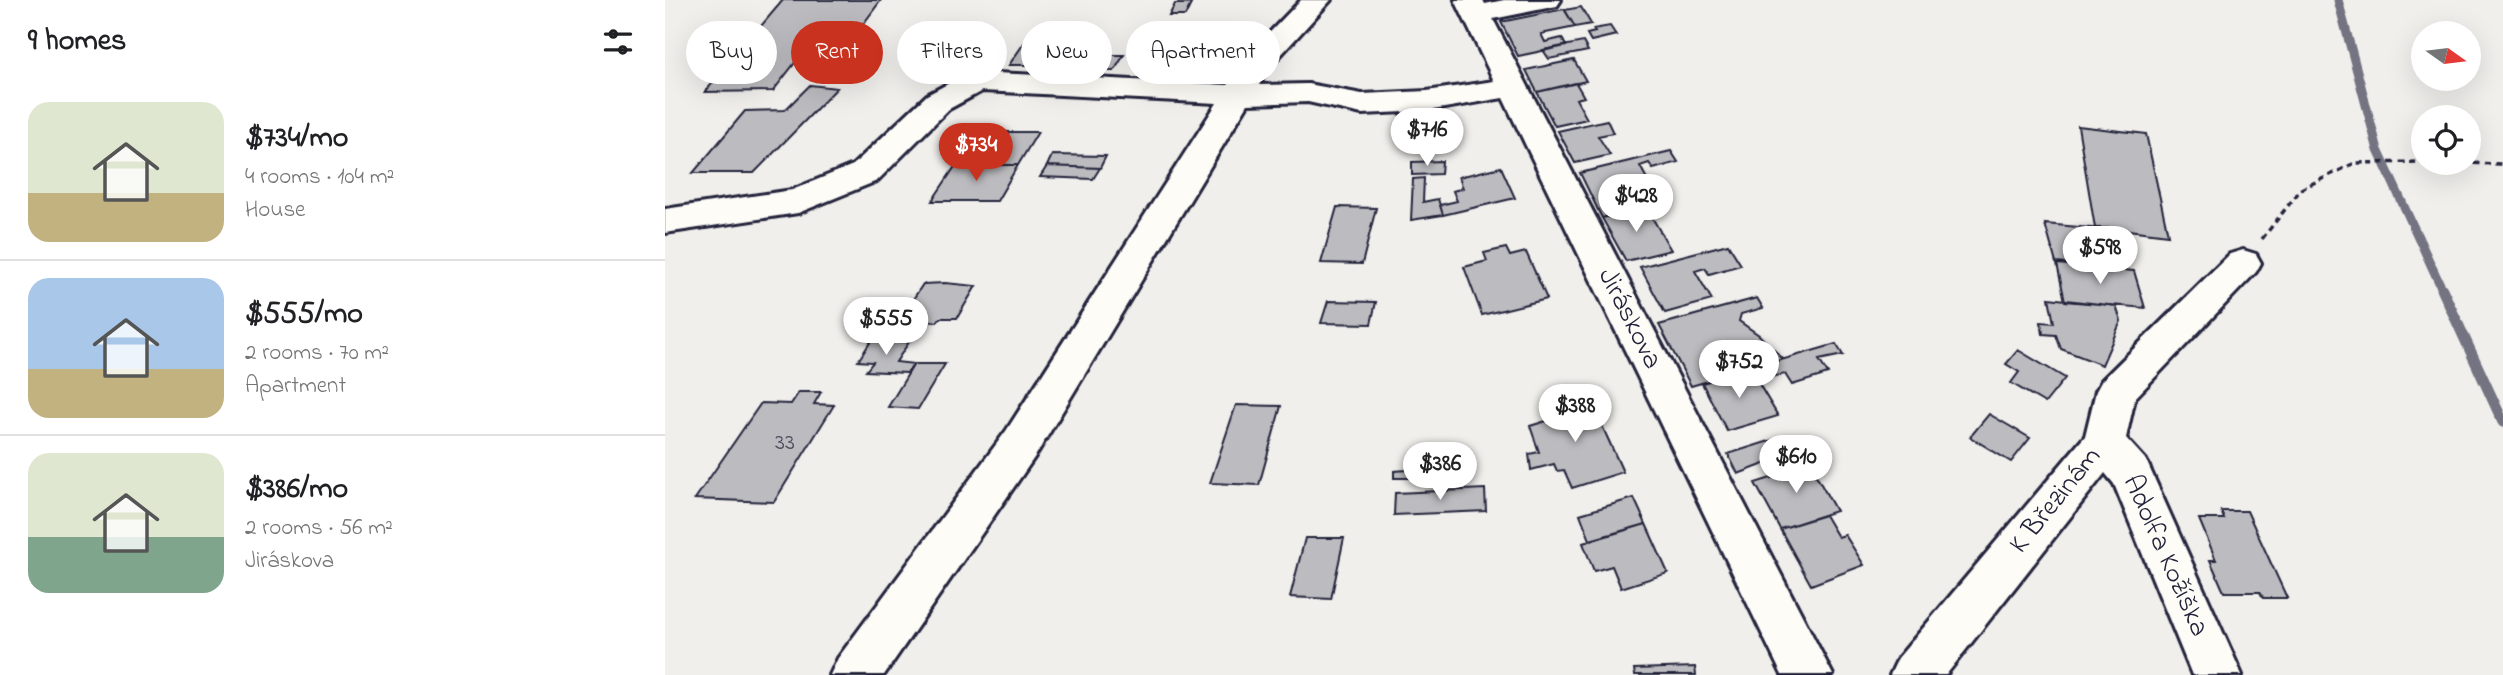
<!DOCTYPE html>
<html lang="en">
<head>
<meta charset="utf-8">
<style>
	body { margin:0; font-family:"Indie Flower",sans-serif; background:#f2f2f2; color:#202124; height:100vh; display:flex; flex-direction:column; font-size:26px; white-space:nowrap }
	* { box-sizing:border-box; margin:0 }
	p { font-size:23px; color:#757577 }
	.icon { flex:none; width:38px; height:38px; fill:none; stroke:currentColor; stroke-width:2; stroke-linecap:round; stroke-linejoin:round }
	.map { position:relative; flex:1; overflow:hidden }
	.details { display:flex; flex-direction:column; background:#fff; width:665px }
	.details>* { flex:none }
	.guide { position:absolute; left:21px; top:21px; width:665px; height:63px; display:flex; gap:14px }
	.needle { width:46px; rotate:104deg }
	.tools { position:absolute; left:1746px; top:21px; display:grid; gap:14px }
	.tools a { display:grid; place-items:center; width:70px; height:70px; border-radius:50%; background:#fff; box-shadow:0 7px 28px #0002; font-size:35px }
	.price { position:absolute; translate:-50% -60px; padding:0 16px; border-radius:24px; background:#fff; color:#222; font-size:23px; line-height:46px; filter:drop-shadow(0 2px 4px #0008) }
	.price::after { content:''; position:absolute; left:50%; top:42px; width:21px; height:16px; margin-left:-10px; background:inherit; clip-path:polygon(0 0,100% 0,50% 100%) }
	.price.current { background:#c8321e; color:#fff }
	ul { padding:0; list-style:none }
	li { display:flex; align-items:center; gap:21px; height:175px; padding:0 28px }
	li+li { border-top:2px solid #e0e0e0 }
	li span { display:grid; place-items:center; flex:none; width:196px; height:140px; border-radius:21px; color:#555 }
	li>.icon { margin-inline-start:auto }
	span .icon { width:84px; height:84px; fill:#fffc; stroke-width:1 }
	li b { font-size:30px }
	h2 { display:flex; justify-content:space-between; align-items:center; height:84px; padding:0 28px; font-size:30px }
	.tag { padding:0 24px; border-radius:32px; background:#fff; box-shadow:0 7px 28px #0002; font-size:24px; line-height:63px }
	.tag.current { background:#c8321e; color:#fff }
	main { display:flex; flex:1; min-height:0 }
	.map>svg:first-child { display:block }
</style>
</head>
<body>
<main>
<section class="details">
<h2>9 homes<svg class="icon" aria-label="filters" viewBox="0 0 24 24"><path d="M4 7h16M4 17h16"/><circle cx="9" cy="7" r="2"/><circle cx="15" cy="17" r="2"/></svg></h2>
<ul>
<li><span style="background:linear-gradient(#dfe7d0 65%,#c2b280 0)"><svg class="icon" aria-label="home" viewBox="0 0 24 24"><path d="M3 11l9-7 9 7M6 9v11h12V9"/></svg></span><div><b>$734/mo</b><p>4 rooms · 104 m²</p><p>House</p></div></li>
<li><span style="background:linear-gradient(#a9c7e8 65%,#c2b280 0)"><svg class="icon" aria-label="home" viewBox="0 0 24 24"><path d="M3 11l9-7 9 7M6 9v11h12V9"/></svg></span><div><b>$555/mo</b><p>2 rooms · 70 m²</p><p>Apartment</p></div></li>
<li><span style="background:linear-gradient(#dfe7d0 60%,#7fa58c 0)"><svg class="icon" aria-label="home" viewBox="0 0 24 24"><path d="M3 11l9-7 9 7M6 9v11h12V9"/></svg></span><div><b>$386/mo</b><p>2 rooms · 56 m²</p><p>Jiráskova</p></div></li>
</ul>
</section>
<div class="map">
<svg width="1838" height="675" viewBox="0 0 1838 675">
	<rect width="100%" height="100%" fill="#f0efec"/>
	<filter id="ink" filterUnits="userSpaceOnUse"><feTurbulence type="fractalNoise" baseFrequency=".0143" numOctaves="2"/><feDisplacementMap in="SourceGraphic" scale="14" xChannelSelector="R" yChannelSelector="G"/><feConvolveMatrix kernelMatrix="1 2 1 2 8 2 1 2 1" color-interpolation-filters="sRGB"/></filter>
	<g filter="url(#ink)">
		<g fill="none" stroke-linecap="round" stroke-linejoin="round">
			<path stroke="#737381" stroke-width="9" d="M1673 0 1713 150 1778 291"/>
			<path stroke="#737381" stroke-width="11" d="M1777 289 1838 422"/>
		</g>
		<path fill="#bcbcc0" stroke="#22223b" stroke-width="2" d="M118 0H216L199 23H161L108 91 40 92Z
			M510 4H526L520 16H504Z
			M916 7 926 24 910 27 900 10Z
			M899 9 910 27 876 34 880 42 897 38 901 46 853 56 836 22Z
			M945 26 951 35 926 41 922 34 930 32 928 29Z
			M918 42 923 51 884 59 878 50Z
			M359 43 390 44 376 65H344Z
			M502 54H520L511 72 493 71Z
			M520 54H536L527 73 511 72Z
			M443 55H459L449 71H434Z
			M909 60 921 81 872 92 861 70Z
			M911 83 919 97 911 99 922 119 890 126 872 92Z
			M145 85 172 88 89 173H28L80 111 120 110Z
			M942 120 948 133 933 136 945 155 910 163 893 131Z
			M1413 126 1481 134 1503 235 1447 228H1430Z
			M312 132H373L353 165H291Z
			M1006 151 1013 162 988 169 984 163 975 166 982 179 972 181 978 192 991 189 1000 203 937 218 915 173Z
			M387 155 441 156 435 168 382 166Z
			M777 161 776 174 747 175V162Z
			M291 165H353L332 201H267Z
			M382 166 435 168 428 179 375 177Z
			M836 167 850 198 778 215 775 205 792 201 788 191 798 188 794 177Z
			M759 178 758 202 773 199 778 215 746 220 748 179Z
			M672 207 711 208 697 264 656 263Z
			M981 207 1006 250 961 261 937 218Z
			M1380 224 1447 230 1459 269 1391 263Z
			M1063 244 1076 265 1044 274 1040 268 1030 271 1047 300 1000 313 975 267Z
			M841 248 845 256 861 252 882 299 817 315 799 267 822 261 819 253Z
			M1392 264 1469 271 1480 308 1400 301Z
			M280 283 311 286 292 318H275L272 322 256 321 259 317 237 316 258 284Z
			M1092 298 1098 308 1076 314 1074 321 1094 335 1118 359 1026 386 994 325Z
			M1384 298 1451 306 1456 321 1437 365 1396 349 1391 335 1378 334 1376 322 1389 323Z
			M663 301 711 302 706 324 656 323Z
			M206 341 244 342 231 362 249 364 242 373 201 371 208 362 193 361Z
			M1171 344 1178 355 1154 360 1163 374 1127 385 1120 374 1092 380 1085 369Z
			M1353 350 1400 378 1380 403 1346 383 1354 372 1341 364Z
			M249 364H280L253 409 223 407Z
			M1085 369 1113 416 1062 431 1037 383Z
			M134 392H156L149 404 169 405 109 502 30 499 96 403 126 404Z
			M924 397 958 472 907 488 899 470 892 471 889 464 866 470 864 454 874 452 865 426 888 419 885 408Z
			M571 405 616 406 594 485 545 483Z
			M1324 414 1365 438 1346 462 1305 437Z
			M1117 437 1126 454 1073 474 1063 454Z
			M1148 456 1155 467 1148 470 1171 511 1115 529 1090 483 1128 471 1123 463Z
			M743 466 776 467 774 478H729V471L742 470Z
			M820 489 821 511 729 515 730 493Z
			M969 498 981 524 925 540 915 514Z
			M1556 511H1582L1622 598H1598L1595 592H1559L1545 560H1551L1534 519H1559Z
			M1160 515 1173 537 1180 535 1199 565 1146 585 1115 529Z
			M981 524 1003 573 956 588 947 566 929 571 918 543Z
			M640 538H679L666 599 625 597Z
			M1030 667 1031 675H970L969 669Z"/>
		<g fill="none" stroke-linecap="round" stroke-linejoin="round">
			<g stroke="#22223b" stroke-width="6">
				<path id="minor" d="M636 0H666L604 68 594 85 643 84 697 94 762 91 829 81 790 0H818L820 4 839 0H896L892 6 828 19 1168 675H1117L838 98 762 111 697 114 643 102 583 104 371 455 219 675H165L173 658 341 431 552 103 317 91 284 109 212 181 133 213 0 233V209L127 190 188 165 262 95 301 74 312 72 563 85 581 57Z
					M1578 250 1591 254 1596 263 1591 272 1470 398 1461 438 1481 460 1577 675H1527L1449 484 1440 473 1281 675H1225L1233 658 1420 436 1431 391 1437 380 1565 254Z"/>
			</g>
			<path stroke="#22223b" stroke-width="3.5" stroke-dasharray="6 4.5" stroke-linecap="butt" d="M1798 163 1838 164
				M1597 239 1636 189 1690 163 1759 162"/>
			<use href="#minor" fill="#fdfcf7" fill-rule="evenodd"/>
		</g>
	</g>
	<g text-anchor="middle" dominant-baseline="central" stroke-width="5" stroke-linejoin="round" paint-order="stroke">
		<g font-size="24" fill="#48485c">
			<text x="120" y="443">33</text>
		</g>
		<g font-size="28" fill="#22223b" stroke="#fdfcf7">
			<text transform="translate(964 319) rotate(63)">Jiráskova</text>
			<text transform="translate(1391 501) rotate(-51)">K Březinám</text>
			<text transform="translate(1500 556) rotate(66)">Adolfa Kožíška</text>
		</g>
	</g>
</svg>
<div class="tools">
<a><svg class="needle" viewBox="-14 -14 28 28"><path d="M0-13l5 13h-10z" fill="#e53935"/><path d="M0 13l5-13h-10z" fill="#757577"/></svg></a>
<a><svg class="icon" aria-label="locate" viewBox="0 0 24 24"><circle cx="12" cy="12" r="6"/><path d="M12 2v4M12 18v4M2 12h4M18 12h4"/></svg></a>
</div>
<b class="price" style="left:762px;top:168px">$716</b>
<b class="price current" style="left:311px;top:183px">$734</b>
<b class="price" style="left:971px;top:234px">$428</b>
<b class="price" style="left:1435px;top:286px">$598</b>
<b class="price" style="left:221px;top:357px">$555</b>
<b class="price" style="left:1074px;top:400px">$752</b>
<b class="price" style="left:910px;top:444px">$388</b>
<b class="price" style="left:1131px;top:495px">$610</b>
<b class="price" style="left:775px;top:502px">$386</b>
<div class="guide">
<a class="tag">Buy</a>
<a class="tag current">Rent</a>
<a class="tag">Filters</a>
<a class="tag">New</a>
<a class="tag">Apartment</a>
</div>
</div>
</main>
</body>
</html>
